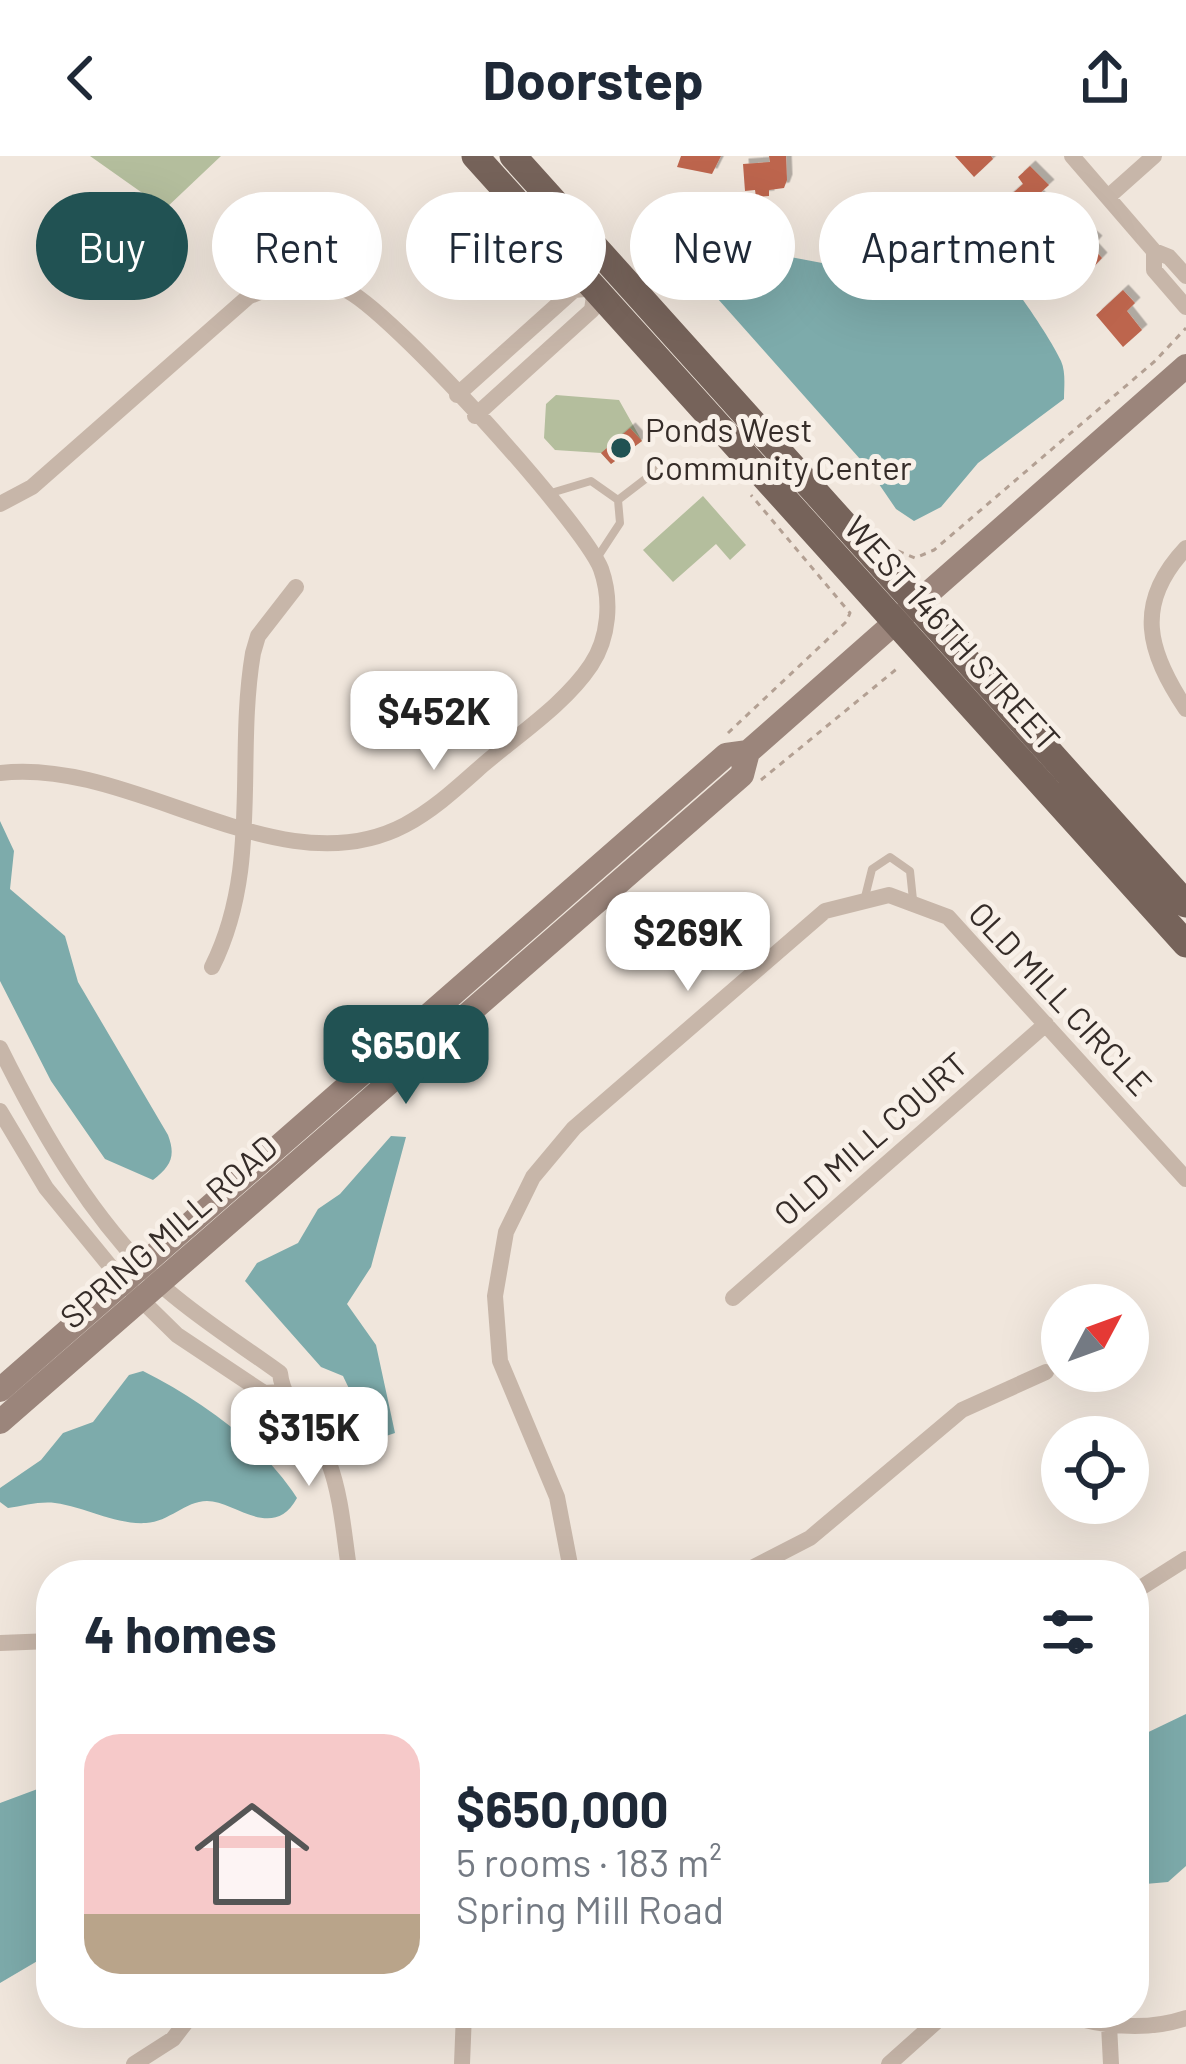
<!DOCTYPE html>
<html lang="en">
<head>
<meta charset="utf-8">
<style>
	body { margin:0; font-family:Barlow,sans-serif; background:#f2f2f3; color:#1f2937; height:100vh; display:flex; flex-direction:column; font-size:45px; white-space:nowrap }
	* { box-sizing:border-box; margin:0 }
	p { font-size:39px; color:#747a83 }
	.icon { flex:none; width:66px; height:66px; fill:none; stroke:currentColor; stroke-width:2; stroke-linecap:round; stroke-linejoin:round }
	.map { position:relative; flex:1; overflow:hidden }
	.drawer { position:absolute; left:36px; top:1404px; width:1113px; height:468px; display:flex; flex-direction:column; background:#fff; border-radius:48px; box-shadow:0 12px 48px #0002 }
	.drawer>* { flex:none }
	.guide { position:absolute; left:36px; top:36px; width:1116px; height:108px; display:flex; gap:24px }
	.needle { width:78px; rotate:49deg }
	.fabs { position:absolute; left:1041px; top:1128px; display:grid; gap:24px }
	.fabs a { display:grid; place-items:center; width:108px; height:108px; border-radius:50%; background:#fff; box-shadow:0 12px 48px #0002; font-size:60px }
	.price { position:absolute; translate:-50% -102px; padding:0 27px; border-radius:24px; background:#fff; color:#222; font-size:39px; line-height:78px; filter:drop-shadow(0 3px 6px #0008) }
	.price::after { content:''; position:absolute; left:50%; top:72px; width:36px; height:27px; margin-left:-18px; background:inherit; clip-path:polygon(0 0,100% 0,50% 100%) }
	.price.selected { background:#215253; color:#fff }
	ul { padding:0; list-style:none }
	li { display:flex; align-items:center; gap:36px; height:300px; padding:0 48px }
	li span { display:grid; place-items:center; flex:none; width:336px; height:240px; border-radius:36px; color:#555 }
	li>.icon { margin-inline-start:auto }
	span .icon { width:144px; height:144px; fill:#fffc; stroke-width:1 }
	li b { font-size:51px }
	h2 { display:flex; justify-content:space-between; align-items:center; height:144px; padding:0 48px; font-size:51px }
	.pill { padding:0 42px; border-radius:54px; background:#fff; box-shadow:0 12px 48px #0002; font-size:42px; line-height:108px }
	.pill.selected { background:#215253; color:#fff }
	header { display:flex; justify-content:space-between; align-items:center; height:156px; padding:0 48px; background:#fff; font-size:54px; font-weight:700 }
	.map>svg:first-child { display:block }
</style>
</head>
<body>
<header><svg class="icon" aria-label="back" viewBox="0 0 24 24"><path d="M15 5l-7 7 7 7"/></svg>Doorstep<svg class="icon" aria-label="share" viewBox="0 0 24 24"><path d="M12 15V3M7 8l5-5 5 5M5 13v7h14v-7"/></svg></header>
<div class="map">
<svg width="1186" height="1908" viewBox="0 0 1186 1908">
	<defs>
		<filter id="shadow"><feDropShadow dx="5.5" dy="-5.5" stdDeviation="0" flood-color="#0004"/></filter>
	</defs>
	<rect width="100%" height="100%" fill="#f0e6dc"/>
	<path fill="#b4be9d" d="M90 0H221L165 53Z
		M556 239 619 244 642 285 611 308 601 297 555 294 544 282 546 248Z
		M703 340 746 389 730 404 716 388 673 426 643 394Z"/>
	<path fill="#7dabab" d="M918 45C959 46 1043 167 1061 205 1066 216 1064 231 1064 243L978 307 941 351 914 365 896 353 868 312 678 98 690 82 838 110 899 53Z
		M0 665 14 695 10 733 65 780 78 826 168 979C176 1000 171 1010 153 1024L105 1003 51 925 0 825Z
		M391 980 406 981 371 1111 347 1148 376 1189 395 1277 380 1282 365 1266 343 1220 321 1211 245 1125 257 1107 298 1087 318 1053 340 1038Z
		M143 1215C201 1244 261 1287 297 1342 273 1386 235 1345 207 1345 185 1345 169 1366 146 1367 116 1369 85 1351 55 1347 40 1345 23 1350 8 1352L0 1346V1332L41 1304 63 1277 93 1266 129 1219Z
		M1186 1558V1710L1168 1726 1134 1729V1583Z
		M51 1628V1797L0 1827V1647Z"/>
	<path fill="#bd654d" filter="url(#shadow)" d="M681 0H721L712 18 677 11Z
		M769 0H786L787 24 784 32 769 34V40L756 41 755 34 745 35 743 8 770 6Z
		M955 0H991L993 3 974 21Z
		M1030 10 1049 29 1038 39 1052 55 1031 73 1014 54 1009 59 999 49 1023 28 1018 21Z
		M1077 68 1097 85 1092 91 1102 102 1084 121 1059 96 1072 84 1066 78Z
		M1123 134 1135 147 1127 155 1142 174 1123 191 1096 159Z
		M630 272 642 285 611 308 601 297Z"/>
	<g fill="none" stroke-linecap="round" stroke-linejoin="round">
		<path stroke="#b3a093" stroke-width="3" stroke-dasharray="6 6" stroke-linecap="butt" d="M898 395 915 402 934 394 1155 205 1186 172
			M728 577 846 466 850 457 751 339
			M761 624 899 511"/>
		<path stroke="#c7b6a9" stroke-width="8" d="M551 337 591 325 618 344 620 367 597 402
			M618 344 661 311
			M865 741 872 713 890 701 910 715 913 744"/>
		<path stroke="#c7b6a9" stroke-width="16" d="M1072 0 1154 95 1169 101 1186 120
			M1108 41 1154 0
			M1154 95V114L1186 151
			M457 239 574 134 595 132
			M475 260 592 154 595 133
			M0 348 32 331 248 141C279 126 311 120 344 133 388 151 583 367 601 413 612 444 609 482 591 509 565 548 519 578 484 608 459 630 435 653 405 669 280 735 134 601 0 617
			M1186 392C1133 448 1148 496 1186 553
			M212 811C262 711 235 604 253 497L258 480 296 431
			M0 892C43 979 95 1069 168 1135 203 1165 243 1190 280 1217 283 1249 316 1276 329 1307 342 1342 344 1382 350 1419
			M0 955 46 1032 123 1126 177 1179 264 1237 282 1236
			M733 1142 1046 868
			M572 1419 557 1341 500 1205 495 1140 506 1076 533 1021 574 972 825 755 889 739 948 761 1186 1023
			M738 1419 810 1382 962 1254 1046 1216
			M1134 1436 1186 1403
			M0 1487 51 1485
			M1059 1857C1101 1870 1144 1876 1186 1862
			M1109 1869 1111 1908
			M134 1908 173 1883 193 1857
			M462 1908 464 1857
			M889 1908 946 1857"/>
		<path stroke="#9b857b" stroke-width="24" d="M0 1234 726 599 748 596 1186 210
			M0 1266 742 619 748 596"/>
		<path stroke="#76635a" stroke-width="27" d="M475 0 1186 788
			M513 0 1186 748"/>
	</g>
	<circle fill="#215253" stroke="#f8f0e8" stroke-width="4.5" cx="621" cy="292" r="12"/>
	<g text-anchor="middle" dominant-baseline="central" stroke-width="10" stroke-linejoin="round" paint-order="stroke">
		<g font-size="33" fill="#352c28" stroke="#f8f0e8" text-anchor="start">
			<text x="645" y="273">Ponds West<tspan x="645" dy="38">Community Center</tspan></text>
		</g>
		<g font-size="33" fill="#352c28" stroke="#f8f0e8">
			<text transform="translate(953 477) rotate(48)">WEST 146TH STREET</text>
			<text transform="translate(1061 842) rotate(47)">OLD MILL CIRCLE</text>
			<text transform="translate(870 982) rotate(-41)">OLD MILL COURT</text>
			<text transform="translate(168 1075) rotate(-41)">SPRING MILL ROAD</text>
		</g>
	</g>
</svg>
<div class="fabs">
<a><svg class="needle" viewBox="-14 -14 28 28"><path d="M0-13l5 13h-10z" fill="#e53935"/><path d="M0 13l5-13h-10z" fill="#747a83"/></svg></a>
<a><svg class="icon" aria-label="locate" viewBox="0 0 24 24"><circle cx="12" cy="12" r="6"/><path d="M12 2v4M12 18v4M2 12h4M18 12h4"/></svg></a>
</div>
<b class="price" style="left:434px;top:617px">$452K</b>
<b class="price" style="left:688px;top:838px">$269K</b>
<b class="price selected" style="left:406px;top:951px">$650K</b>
<b class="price" style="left:309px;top:1333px">$315K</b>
<div class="guide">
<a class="pill selected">Buy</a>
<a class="pill">Rent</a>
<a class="pill">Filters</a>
<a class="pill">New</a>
<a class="pill">Apartment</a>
</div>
<section class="drawer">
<h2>4 homes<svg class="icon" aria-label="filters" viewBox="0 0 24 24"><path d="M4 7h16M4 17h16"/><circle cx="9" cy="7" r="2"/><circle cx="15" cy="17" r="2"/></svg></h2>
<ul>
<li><span style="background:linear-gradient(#f6c9c9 75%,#b9a48a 0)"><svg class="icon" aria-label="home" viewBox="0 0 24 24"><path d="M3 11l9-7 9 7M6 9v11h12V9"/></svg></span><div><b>$650,000</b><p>5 rooms · 183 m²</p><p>Spring Mill Road</p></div></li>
</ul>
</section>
</div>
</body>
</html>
